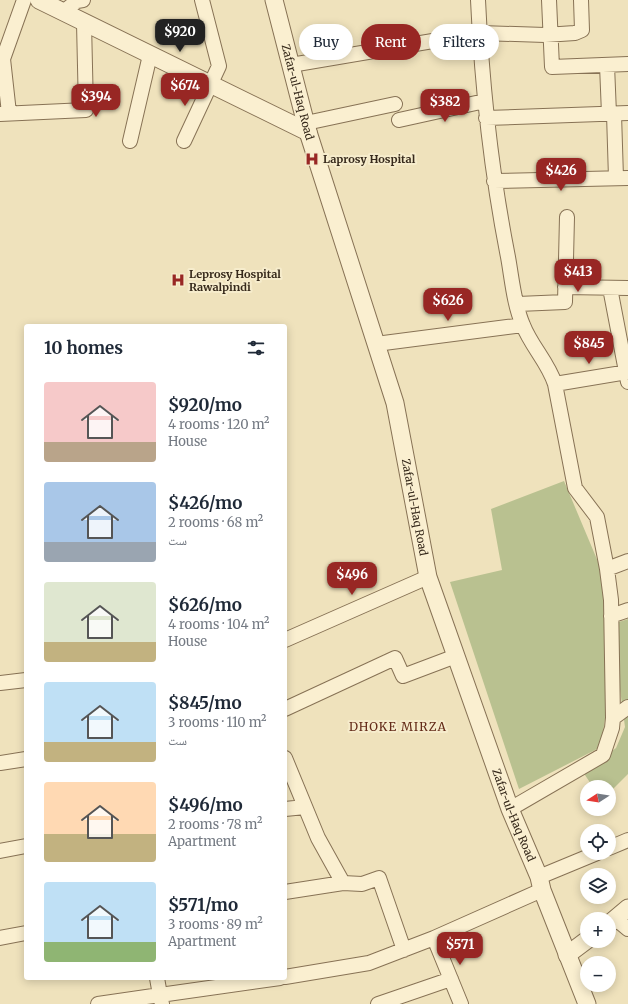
<!DOCTYPE html>
<html lang="en">
<head>
<meta charset="utf-8">
<style>
	body { margin:0; font-family:Merriweather,"Noto Naskh Arabic",serif; background:#f6f6f7; color:#1f2937; height:100vh; display:flex; flex-direction:column; font-size:15px; white-space:nowrap }
	* { box-sizing:border-box; margin:0 }
	p { font-size:13px; color:#747a83 }
	.icon { flex:none; width:22px; height:22px; fill:none; stroke:currentColor; stroke-width:2; stroke-linecap:round; stroke-linejoin:round }
	.map { position:relative; flex:1; overflow:hidden }
	.drawer { position:absolute; left:24px; top:324px; width:263px; height:656px; display:flex; flex-direction:column; background:#fff; border-radius:4px; box-shadow:0 2px 10px #0003 }
	.drawer>* { flex:none }
	.top-card { position:absolute; left:299px; top:24px; width:269px; height:36px; display:flex; gap:8px }
	.needle { width:26px; rotate:258deg }
	.buttons { position:absolute; left:580px; top:780px; display:grid; gap:8px }
	.buttons a { display:grid; place-items:center; width:36px; height:36px; border-radius:50%; background:#fff; box-shadow:0 2px 10px #0003; font-size:20px }
	.price { position:absolute; translate:-50% -34px; padding:0 9px; border-radius:8px; background:#982724; color:#fff; font-size:13px; line-height:26px; filter:drop-shadow(0 1px 2px #0008) }
	.price::after { content:''; position:absolute; left:50%; top:24px; width:12px; height:9px; margin-left:-6px; background:inherit; clip-path:polygon(0 0,100% 0,50% 100%) }
	.price.current { background:#222; color:#fff }
	ul { padding:0; list-style:none }
	li { display:flex; align-items:center; gap:12px; height:100px; padding:0 20px }
	li span { display:grid; place-items:center; flex:none; width:112px; height:80px; border-radius:4px; color:#555 }
	li>.icon { margin-inline-start:auto }
	span .icon { width:48px; height:48px; fill:#fffc; stroke-width:1 }
	li b { font-size:17px }
	h2 { display:flex; justify-content:space-between; align-items:center; height:48px; padding:0 20px; font-size:17px }
	.tag { padding:0 14px; border-radius:18px; background:#fff; box-shadow:0 2px 10px #0003; font-size:14px; line-height:36px }
	.tag.current { background:#982724; color:#fff }
	.map>svg:first-child { display:block }
</style>
</head>
<body>
<div class="map">
<svg width="628" height="1004" viewBox="0 0 628 1004">
	<rect width="100%" height="100%" fill="#efe2bc"/>
	<path fill="#b9c190" d="M564 481 604 576 609 691 601 747 519 789 450 582 502 570 491 509Z
		M628 619V774L609 793V787H593L583 772 616 748 625 727 614 644 619 622Z"/>
	<g fill="none" stroke-linecap="round" stroke-linejoin="round">
		<g stroke="#877255" stroke-width="16">
			<path id="minor" d="M478 0C482 88 491 171 508 257 512 279 514 305 523 325 531 346 548 362 555 384L575 488 597 517 607 569 611 600 613 718 612 728 603 755 510 809
				M549 0 552 67 628 64
				M63 12 77 1 83 0
				M291 65 480 33 545 35 575 33 582 30 581 0
				M607 65 609 114
				M9 113 3 59 24 0
				M0 114 86 110 84 23
				M614 114 616 178
				M486 118 628 113
				M399 120 485 101
				M306 123 395 104
				M130 141 150 55
				M184 141 219 66 202 0
				M494 181 628 178
				M565 287 628 288
				M610 288 628 382
				M518 304 565 302 567 217
				M376 344 523 325
				M555 384 628 372
				M607 569 628 561
				M611 616 628 610
				M285 640 428 577
				M0 683 26 680
				M285 709 395 658 403 676 456 656
				M613 718 628 707
				M285 758 318 838 343 883
				M0 763 26 759
				M285 809 305 807
				M609 848 628 840
				M0 851 26 846
				M539 877 597 853
				M285 892 343 883 362 884 379 878 404 950
				M616 919 628 929
				M0 938 26 933
				M434 938 461 1004
				M285 977 369 963 434 938 542 890
				M98 1004 160 995 157 978
				M162 1004 160 995 280 978
				M378 1004 451 979"/>
		</g>
		<g stroke="#877255" stroke-width="19">
			<g id="tertiary">
				<path d="M39 0 308 132"/>
				<path id="s1" d="M274 0 308 132 395 403 428 577 510 809 539 877 542 890 587 1004"/>
				<path d="M609 924 628 908"/>
				<path d="M567 955 587 940"/>
			</g>
		</g>
		<use href="#minor" stroke="#faefd0" stroke-width="14"/>
		<use href="#tertiary" stroke="#faefd0" stroke-width="17"/>
	</g>
	<defs>
		<g id="hospital-bare" transform="scale(1.08)"><path d="M-5-5h3v3.5h4V-5h3V5h-3V1.5h-4V5h-3Z" fill="#982724" stroke="#f6eccc" stroke-width="2.5" paint-order="stroke"/></g>
	</defs>
	<g fill-rule="evenodd">
		<use href="#hospital-bare" x="312" y="159"/>
		<use href="#hospital-bare" x="178" y="280"/>
	</g>
	<g text-anchor="middle" dominant-baseline="central" stroke-width="4" stroke-linejoin="round" paint-order="stroke">
		<g font-size="11" fill="#36291b" stroke="#f6eccc">
			<text stroke="none"><textPath href="#s1" startOffset="95">Zafar-ul-Haq Road</textPath></text>
			<text stroke="none"><textPath href="#s1" startOffset="527">Zafar-ul-Haq Road</textPath></text>
			<text stroke="none"><textPath href="#s1" startOffset="851">Zafar-ul-Haq Road</textPath></text>
		</g>
		<g font-size="11" font-weight="bold" fill="#36291b" stroke="#f6eccc" text-anchor="start">
			<text x="323" y="159">Laprosy Hospital</text>
			<text x="189" y="274">Leprosy Hospital<tspan x="189" dy="13">Rawalpindi</tspan></text>
		</g>
		<g font-size="12" letter-spacing="1" fill="#642b19" stroke="#f6eccc">
			<text x="398" y="726">DHOKE MIRZA</text>
		</g>
	</g>
</svg>
<div class="buttons">
<a><svg class="needle" viewBox="-14 -14 28 28"><path d="M0-13l5 13h-10z" fill="#e53935"/><path d="M0 13l5-13h-10z" fill="#747a83"/></svg></a>
<a><svg class="icon" aria-label="locate" viewBox="0 0 24 24"><circle cx="12" cy="12" r="6"/><path d="M12 2v4M12 18v4M2 12h4M18 12h4"/></svg></a>
<a><svg class="icon" aria-label="layers" viewBox="0 0 24 24"><path d="M12 4l9 5-9 5-9-5zM3 14l9 5 9-5"/></svg></a>
<a>+</a>
<a>−</a>
</div>
<b class="price current" style="left:180px;top:53px">$920</b>
<b class="price" style="left:185px;top:107px">$674</b>
<b class="price" style="left:96px;top:118px">$394</b>
<b class="price" style="left:445px;top:123px">$382</b>
<b class="price" style="left:561px;top:192px">$426</b>
<b class="price" style="left:578px;top:293px">$413</b>
<b class="price" style="left:448px;top:322px">$626</b>
<b class="price" style="left:589px;top:365px">$845</b>
<b class="price" style="left:352px;top:596px">$496</b>
<b class="price" style="left:460px;top:966px">$571</b>
<div class="top-card">
<a class="tag">Buy</a>
<a class="tag current">Rent</a>
<a class="tag">Filters</a>
</div>
<section class="drawer">
<h2>10 homes<svg class="icon" aria-label="filters" viewBox="0 0 24 24"><path d="M4 7h16M4 17h16"/><circle cx="9" cy="7" r="2"/><circle cx="15" cy="17" r="2"/></svg></h2>
<ul>
<li><span style="background:linear-gradient(#f6c9c9 75%,#b9a48a 0)"><svg class="icon" aria-label="home" viewBox="0 0 24 24"><path d="M3 11l9-7 9 7M6 9v11h12V9"/></svg></span><div><b>$920/mo</b><p>4 rooms · 120 m²</p><p>House</p></div></li>
<li><span style="background:linear-gradient(#a9c7e8 75%,#9aa5b1 0)"><svg class="icon" aria-label="home" viewBox="0 0 24 24"><path d="M3 11l9-7 9 7M6 9v11h12V9"/></svg></span><div><b>$426/mo</b><p>2 rooms · 68 m²</p><p>ست</p></div></li>
<li><span style="background:linear-gradient(#dfe7d0 75%,#c2b280 0)"><svg class="icon" aria-label="home" viewBox="0 0 24 24"><path d="M3 11l9-7 9 7M6 9v11h12V9"/></svg></span><div><b>$626/mo</b><p>4 rooms · 104 m²</p><p>House</p></div></li>
<li><span style="background:linear-gradient(#bfe0f5 75%,#c2b280 0)"><svg class="icon" aria-label="home" viewBox="0 0 24 24"><path d="M3 11l9-7 9 7M6 9v11h12V9"/></svg></span><div><b>$845/mo</b><p>3 rooms · 110 m²</p><p>ست</p></div></li>
<li><span style="background:linear-gradient(#ffd9b3 65%,#c2b280 0)"><svg class="icon" aria-label="home" viewBox="0 0 24 24"><path d="M3 11l9-7 9 7M6 9v11h12V9"/></svg></span><div><b>$496/mo</b><p>2 rooms · 78 m²</p><p>Apartment</p></div></li>
<li><span style="background:linear-gradient(#bfe0f5 75%,#8fb573 0)"><svg class="icon" aria-label="home" viewBox="0 0 24 24"><path d="M3 11l9-7 9 7M6 9v11h12V9"/></svg></span><div><b>$571/mo</b><p>3 rooms · 89 m²</p><p>Apartment</p></div></li>
</ul>
</section>
</div>
</body>
</html>
